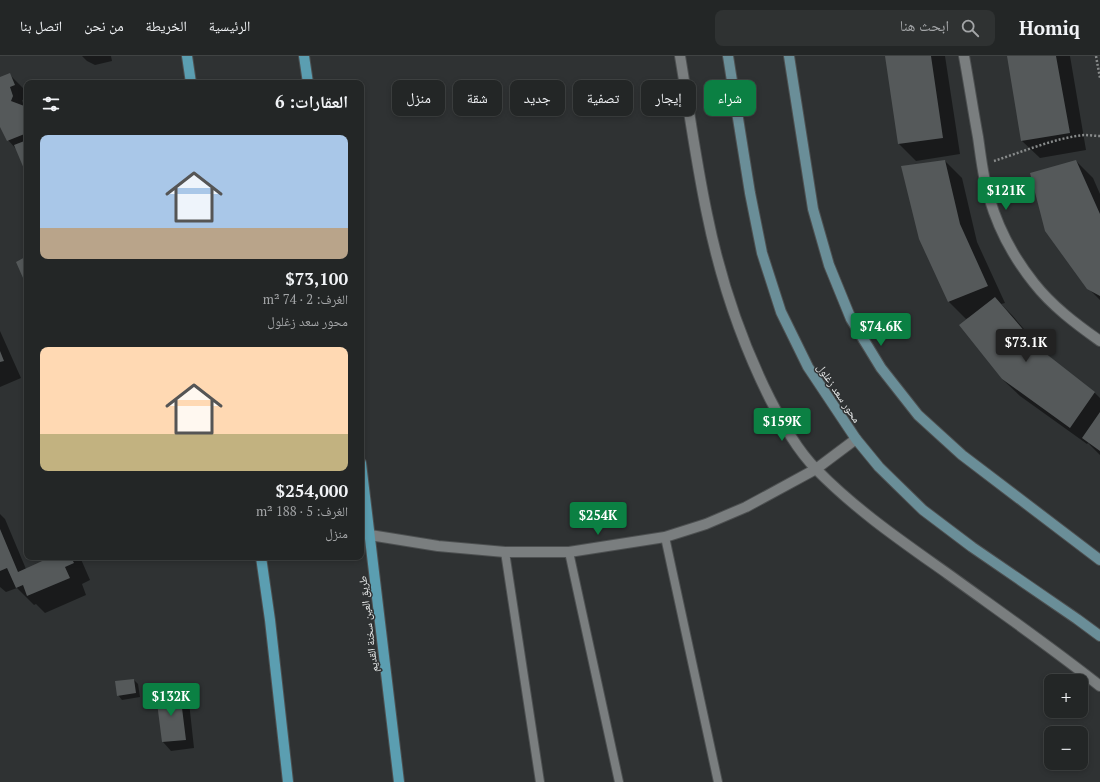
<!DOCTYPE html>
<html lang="ar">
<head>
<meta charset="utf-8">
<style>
	body { margin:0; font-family:"PT Serif","Noto Naskh Arabic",serif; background:#2f3232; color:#f1f3f6; direction:rtl; height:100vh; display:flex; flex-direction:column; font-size:15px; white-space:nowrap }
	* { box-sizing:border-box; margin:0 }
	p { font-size:13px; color:#a3a5a7 }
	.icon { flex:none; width:22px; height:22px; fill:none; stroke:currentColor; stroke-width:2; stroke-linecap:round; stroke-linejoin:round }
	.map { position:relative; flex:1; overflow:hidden; direction:ltr }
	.details { position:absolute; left:24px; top:24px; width:340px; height:480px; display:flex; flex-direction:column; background:#232626; border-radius:8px; box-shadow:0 2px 6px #0003,0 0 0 1px #404343; direction:rtl }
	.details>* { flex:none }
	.hud { position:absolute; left:376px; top:24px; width:380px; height:36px; direction:rtl; display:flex; gap:8px }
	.tools { position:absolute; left:1044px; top:618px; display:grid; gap:8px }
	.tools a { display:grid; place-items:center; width:44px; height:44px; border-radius:8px; background:#232626; box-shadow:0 2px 6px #0003,0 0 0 1px #404343; font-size:20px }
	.price { position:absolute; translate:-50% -34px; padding:0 9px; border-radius:4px; background:#0b8043; color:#fff; font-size:13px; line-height:26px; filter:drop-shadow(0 1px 2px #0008) }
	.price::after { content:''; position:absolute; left:50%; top:24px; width:12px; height:9px; margin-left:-6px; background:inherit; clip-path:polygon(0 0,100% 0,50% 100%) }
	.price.on { background:#222; color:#fff }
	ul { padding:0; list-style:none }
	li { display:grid; align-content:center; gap:8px; height:212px; padding:0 16px }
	li span { display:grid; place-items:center; height:124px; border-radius:8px; color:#555 }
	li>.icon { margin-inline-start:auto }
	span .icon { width:72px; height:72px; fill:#fffc; stroke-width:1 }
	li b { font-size:17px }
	h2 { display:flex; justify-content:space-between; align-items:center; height:48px; padding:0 16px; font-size:17px }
	.pill { padding:0 14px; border-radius:8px; background:#232626; box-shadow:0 2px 6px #0003,0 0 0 1px #404343; font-size:14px; line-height:36px }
	.pill.on { background:#0b8043; color:#fff }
	header { display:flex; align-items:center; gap:24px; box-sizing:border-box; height:56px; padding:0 20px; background:#232626; border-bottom:1px solid #404343 }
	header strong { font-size:19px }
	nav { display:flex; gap:22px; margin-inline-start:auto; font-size:14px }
	.search { width:280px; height:36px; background:#2f3232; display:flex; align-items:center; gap:10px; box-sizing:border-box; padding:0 14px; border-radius:8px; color:#a3a5a7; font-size:15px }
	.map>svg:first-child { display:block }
</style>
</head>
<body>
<header>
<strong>Homiq</strong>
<div class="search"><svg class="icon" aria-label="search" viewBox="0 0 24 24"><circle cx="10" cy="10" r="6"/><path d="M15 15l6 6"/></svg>ابحث هنا</div>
<nav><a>الرئيسية</a><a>الخريطة</a><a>من نحن</a><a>اتصل بنا</a></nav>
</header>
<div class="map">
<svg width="1100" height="726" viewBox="0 0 1100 726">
	<rect width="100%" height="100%" fill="#2f3233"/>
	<path fill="#0007" d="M82 0H111L112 5 95 9 87 5Z
		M886 0H945L960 98 916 105 899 88Z
		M1008 0H1070L1086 94 1040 102 1022 85Z
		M10 19 23 32 27 41V43L22 44 24 51 27 52V117L17 94 8 84 0 68V22Z
		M945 105 962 122 977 186 1005 247 1001 248 1012 259 1046 299 1094 336 1100 342V399L1088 387 1087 388 1020 340 1002 323 970 261 966 263 948 245Z
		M1076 105 1093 122 1100 138V244L1088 232Z
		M0 275 21 322 0 331Z
		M0 458 5 463 26 513 54 501H80L90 524 82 528 86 539 45 557 36 548 34 549 17 532 6 536 0 531Z
		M134 624 138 628 140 641 122 644 118 639Z
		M180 637 189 646 194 692 171 695 163 686 157 640Z"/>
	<path fill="#55595a" d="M885 0H931L943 82 898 88Z
		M1007 0H1056L1070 77 1021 85Z
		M10 17 15 29 10 31 13 40 11 45 27 51V77L7 85 0 71V21Z
		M27 84V120L14 89Z
		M945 104 960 168 988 230 948 246 919 183 901 110Z
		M1076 104 1100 158V240L1087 233 1045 175 1030 117Z
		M27 200V231L16 206Z
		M995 241 1040 293 1095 336 1070 372 1002 323 959 269Z
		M0 295 4 305 0 306Z
		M1100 356V395L1082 382Z
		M0 473 18 516 51 501H71L74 507 65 511 70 522 27 540 23 529 16 532 7 512 0 515Z
		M134 623 136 637 117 640 115 625Z
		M180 636 186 684 162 686 156 639Z"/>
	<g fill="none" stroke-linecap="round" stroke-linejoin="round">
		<g stroke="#4d5051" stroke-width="10">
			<path id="service" d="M665 481 718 726
				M505 496 540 726
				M569 496 619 726"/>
		</g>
		<g stroke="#4d5051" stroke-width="12">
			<path id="minor" d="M964 0C969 27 973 54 978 81 981 101 983 122 989 141 998 172 1014 202 1034 227 1052 250 1076 268 1100 285
				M370 479 438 490 505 496H569L665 481 706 468 746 451 816 413"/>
		</g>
		<g stroke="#4d5051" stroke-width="12">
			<path id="tertiary" d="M680 0C689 53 696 106 707 158 720 222 741 285 770 343 783 368 797 394 817 414 856 454 903 486 948 518 999 555 1051 591 1100 630
				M816 413 856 383"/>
		</g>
		<g stroke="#4d5051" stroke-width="12">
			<path id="secondary" d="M728 0 750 137 762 197 781 256 808 311 856 383 879 411 923 454 972 491 1077 563 1100 580
				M789 0 813 153 829 209 851 263 881 312 918 359 962 399 1100 504"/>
		</g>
		<g stroke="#4d5051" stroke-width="12">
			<path id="primary" d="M187 0 191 27
				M304 0 308 27
				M361 407 399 726
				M261 501 270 564 288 726"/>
		</g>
		<path stroke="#888b8b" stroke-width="2.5" stroke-dasharray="2 2" stroke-linecap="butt" d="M1096 0 1100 22
			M994 105C1022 96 1055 82 1084 79 1089 79 1095 80 1100 80"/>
		<use href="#service" stroke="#7a7e7f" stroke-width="8"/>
		<use href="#minor" stroke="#7a7e7f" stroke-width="10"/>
		<use href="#tertiary" stroke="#7a7e7f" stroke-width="10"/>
		<use href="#secondary" stroke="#6a8e98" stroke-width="10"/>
		<use href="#primary" stroke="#5b9eb1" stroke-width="10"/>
	</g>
	<g text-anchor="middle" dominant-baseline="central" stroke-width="3" stroke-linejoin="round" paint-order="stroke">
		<g font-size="11" fill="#e7e9e9" stroke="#2f3233">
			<text transform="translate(839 337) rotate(56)">محور سعد زغلول</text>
			<text transform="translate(368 568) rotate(-97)">طريق العين سخنة القديم</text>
		</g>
	</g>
</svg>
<div class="tools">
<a>+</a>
<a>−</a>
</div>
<b class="price" style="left:1006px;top:155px">$121K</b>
<b class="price" style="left:881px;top:291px">$74.6K</b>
<b class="price on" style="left:1026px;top:307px">$73.1K</b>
<b class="price" style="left:782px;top:386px">$159K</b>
<b class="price" style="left:598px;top:480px">$254K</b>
<b class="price" style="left:171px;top:661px">$132K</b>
<div class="hud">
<a class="pill on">شراء</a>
<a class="pill">إيجار</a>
<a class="pill">تصفية</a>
<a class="pill">جديد</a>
<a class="pill">شقة</a>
<a class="pill">منزل</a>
</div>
<section class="details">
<h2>العقارات: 6<svg class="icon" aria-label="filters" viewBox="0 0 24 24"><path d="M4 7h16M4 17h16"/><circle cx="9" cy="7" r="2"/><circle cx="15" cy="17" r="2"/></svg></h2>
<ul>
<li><span style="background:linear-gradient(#a9c7e8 75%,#b9a48a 0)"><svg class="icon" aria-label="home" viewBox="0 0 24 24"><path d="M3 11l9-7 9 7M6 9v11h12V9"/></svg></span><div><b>$73,100</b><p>الغرف: 2 · 74 m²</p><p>محور سعد زغلول</p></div></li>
<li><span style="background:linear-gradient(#ffd9b3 70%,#c2b280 0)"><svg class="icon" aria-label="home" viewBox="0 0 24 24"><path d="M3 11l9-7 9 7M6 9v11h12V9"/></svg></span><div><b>$254,000</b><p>الغرف: 5 · 188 m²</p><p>منزل</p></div></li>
</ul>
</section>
</div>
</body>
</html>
